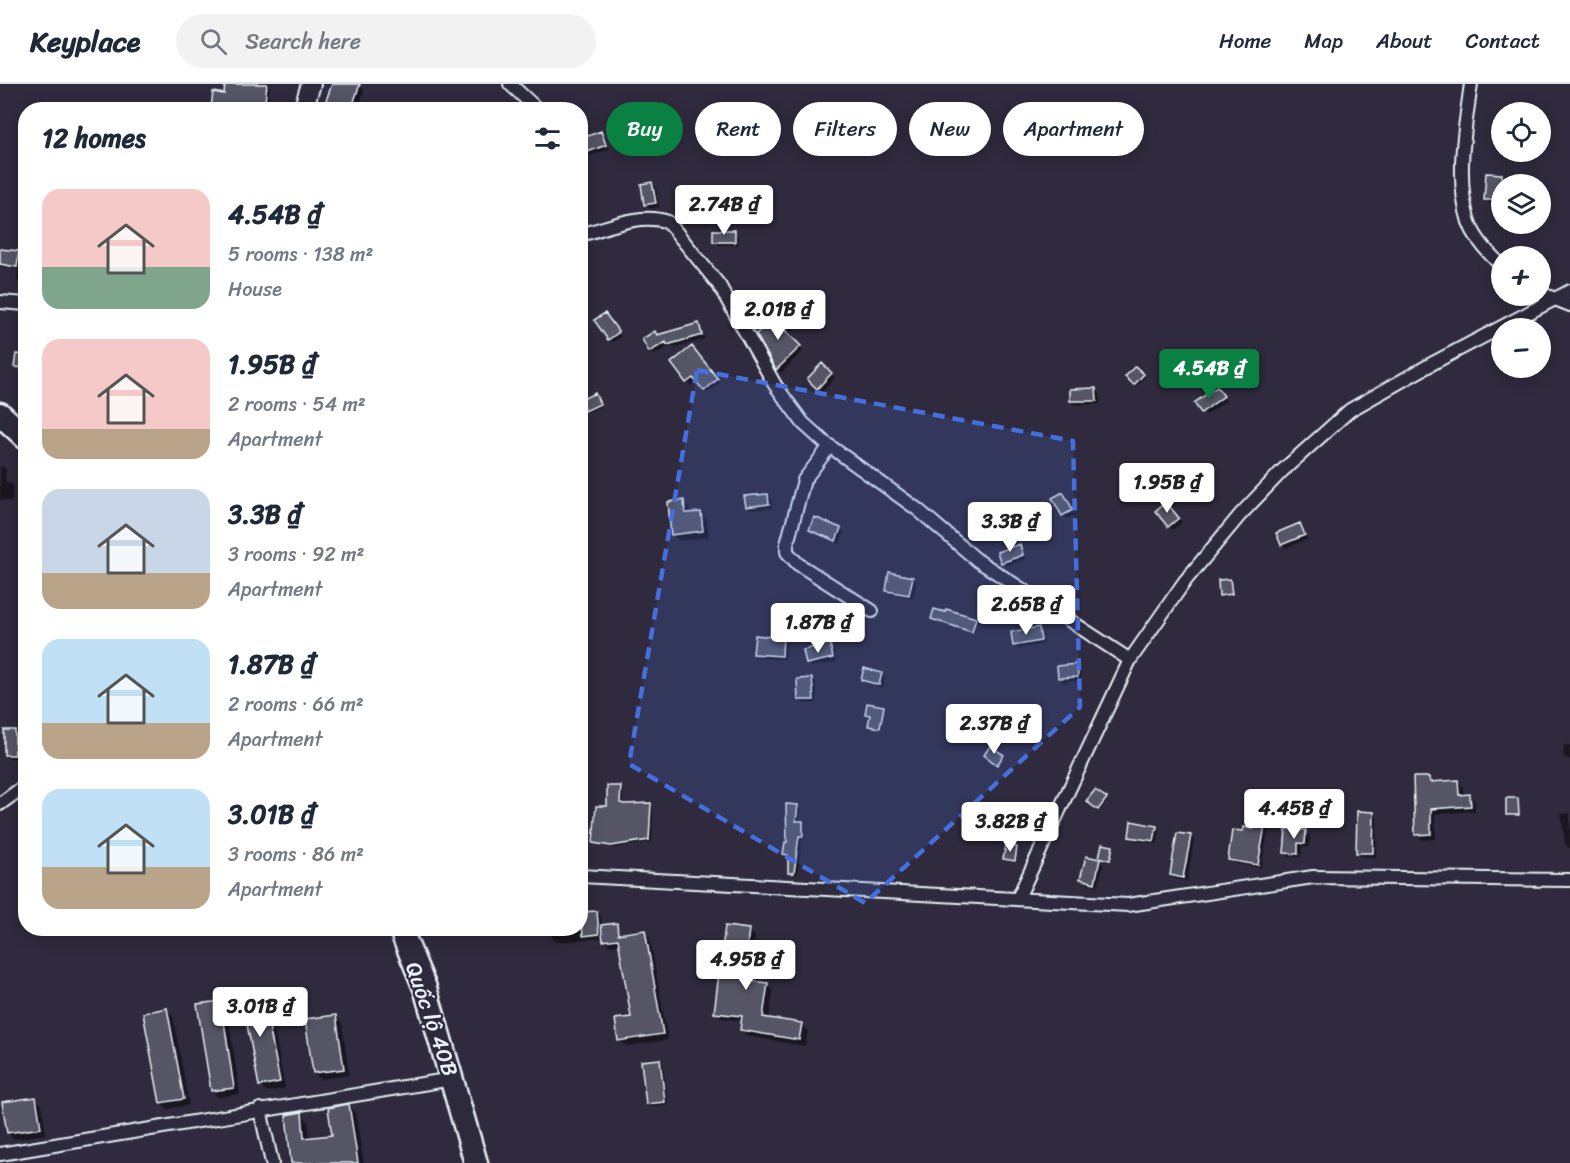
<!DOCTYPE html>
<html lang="en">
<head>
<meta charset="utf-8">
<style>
	body { margin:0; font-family:Sriracha,sans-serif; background:#f2f2f3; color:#1f2937; height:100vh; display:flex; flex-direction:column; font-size:22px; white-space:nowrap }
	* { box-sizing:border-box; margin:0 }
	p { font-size:20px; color:#747a83 }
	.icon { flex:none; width:33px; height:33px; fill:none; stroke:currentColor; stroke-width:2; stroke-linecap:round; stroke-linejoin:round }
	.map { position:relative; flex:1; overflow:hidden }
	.details { position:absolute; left:18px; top:18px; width:570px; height:834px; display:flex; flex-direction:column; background:#fff; border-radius:24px; box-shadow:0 3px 15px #0003 }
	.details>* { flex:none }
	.top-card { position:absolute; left:606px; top:18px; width:570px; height:54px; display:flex; gap:12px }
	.buttons { position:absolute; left:1491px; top:18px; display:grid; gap:12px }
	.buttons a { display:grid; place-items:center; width:60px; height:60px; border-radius:50%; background:#fff; box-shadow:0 3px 15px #0003; font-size:30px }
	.price { position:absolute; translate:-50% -51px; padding:0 14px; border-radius:6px; background:#fff; color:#222; font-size:20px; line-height:39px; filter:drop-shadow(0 2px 3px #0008) }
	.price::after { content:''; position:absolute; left:50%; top:36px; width:18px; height:14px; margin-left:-9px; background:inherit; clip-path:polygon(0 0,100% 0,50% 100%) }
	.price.on { background:#0b8043; color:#fff }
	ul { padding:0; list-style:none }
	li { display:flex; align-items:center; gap:18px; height:150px; padding:0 24px }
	li span { display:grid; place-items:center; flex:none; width:168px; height:120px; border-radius:18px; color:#555 }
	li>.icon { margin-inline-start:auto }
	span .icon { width:72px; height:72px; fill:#fffc; stroke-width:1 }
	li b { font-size:26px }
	h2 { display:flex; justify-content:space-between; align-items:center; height:72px; padding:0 24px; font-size:26px }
	.pill { padding:0 21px; border-radius:27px; background:#fff; box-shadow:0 3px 15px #0003; font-size:21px; line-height:54px }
	.pill.on { background:#0b8043; color:#fff }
	header { display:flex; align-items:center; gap:36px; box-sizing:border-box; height:84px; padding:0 30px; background:#fff; border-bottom:2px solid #e0e1e3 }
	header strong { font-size:28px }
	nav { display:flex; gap:33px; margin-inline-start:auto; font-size:21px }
	.search { width:420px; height:54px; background:#f2f2f3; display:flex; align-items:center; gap:15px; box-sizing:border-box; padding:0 21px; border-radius:33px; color:#747a83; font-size:22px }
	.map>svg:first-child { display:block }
</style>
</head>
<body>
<header>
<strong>Keyplace</strong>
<div class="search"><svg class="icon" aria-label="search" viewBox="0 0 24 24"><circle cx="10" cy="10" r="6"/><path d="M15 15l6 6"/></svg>Search here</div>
<nav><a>Home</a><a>Map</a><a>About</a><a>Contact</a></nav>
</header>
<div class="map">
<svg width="1570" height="1079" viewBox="0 0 1570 1079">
	<rect width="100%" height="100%" fill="#2f2a3d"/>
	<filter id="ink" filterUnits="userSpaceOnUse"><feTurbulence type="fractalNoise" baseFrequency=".0167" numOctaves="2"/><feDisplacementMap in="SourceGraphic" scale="12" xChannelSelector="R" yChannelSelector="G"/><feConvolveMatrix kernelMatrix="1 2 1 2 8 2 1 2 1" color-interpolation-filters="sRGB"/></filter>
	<g filter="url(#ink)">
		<path fill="#0007" d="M248 0H270L267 26H215L213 23Z
			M330 0 359 1 364 6 358 26H329L325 22 332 5Z
			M651 28 667 41 660 50 648 41Z
			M600 49 609 65 590 72 586 68Z
			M1501 92 1505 96V100H1502V120L1490 119 1486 115Z
			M652 100 656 104 659 123 650 125 646 121 642 102Z
			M734 148 738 152V161H719L715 157Z
			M0 166 18 168 22 172 20 185H26V199L17 196 18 185 0 183Z
			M779 231 794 246 788 251 803 267 781 289 777 285Z
			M608 235 621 253 613 258 609 255Z
			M699 241 705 255 673 264 670 262 654 271 651 267 658 253Z
			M695 267 720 299 708 309 697 296 691 301 688 298Z
			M822 281 835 294 822 308 809 295Z
			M1135 284 1145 293 1136 302 1127 293Z
			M1096 306 1100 310V320L1075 321 1071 317Z
			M1220 309 1226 317 1206 331 1203 328Z
			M595 311 601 322 588 328 586 326Z
			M0 381 6 385 5 397 13 401 12 417 0 416Z
			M767 411 771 415 772 424 751 426 747 422Z
			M1066 414 1075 431 1067 435 1063 431Z
			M683 418 689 424 690 430 700 429 707 435 709 453 679 457 673 451Z
			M1170 424 1182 438 1173 446 1169 442Z
			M1299 441 1308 455 1286 464 1282 460Z
			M811 445H841L844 449 840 460Z
			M1019 462 1026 475 1006 482 1002 478Z
			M912 494 916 498 913 514 892 510 888 506Z
			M1230 497 1232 512H1222L1221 511Z
			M933 535H975L977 537 973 549Z
			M1038 544 1042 548 1044 560 1018 565 1015 561Z
			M782 555 786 559 785 575 759 574 755 570Z
			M830 561 834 565 836 578 811 583 807 579Z
			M1076 582 1080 586 1081 596 1063 598 1059 594Z
			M881 590 885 594 883 604 867 600 863 596Z
			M812 595 816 599 817 619 804 620 800 616Z
			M884 623 881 645 871 643V632L867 630Z
			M15 648 19 652V674H9L5 670Z
			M1564 661H1570V676L1563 672Z
			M1429 694 1434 699 1457 697 1463 703V712L1469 711 1475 717V727L1435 730 1436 755 1422 756 1416 750Z
			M620 704 623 706 622 722 651 721 653 724 652 758 614 764 594 759Z
			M1095 708 1107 717 1101 726 1088 717Z
			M1518 715 1520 732H1509L1508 730Z
			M797 722 800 725 799 739 804 741 805 754H802L797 791 790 788 789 773 784 770Z
			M1373 729 1377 733 1376 773 1361 772 1357 768Z
			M1570 729V764H1569L1565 760 1561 730Z
			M1266 732 1270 736 1261 784 1234 779 1230 775Z
			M1156 743 1160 747 1157 760 1134 756 1130 752Z
			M1306 748 1310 752 1309 763H1302L1301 773H1290L1286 769Z
			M1190 752 1194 756 1187 797 1175 795 1171 791Z
			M1017 764 1016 777 1005 774Z
			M1112 764 1111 776 1100 773Z
			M1099 777 1103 781 1098 802 1086 799 1082 795Z
			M597 828 601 832 602 842 616 841 622 851 644 848 650 854 668 956 626 962 620 956 633 934 620 861 610 862 604 854 556 858 552 854 551 844H580V840Z
			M749 847 755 853 749 898 767 901 773 907 769 935 802 941 808 947 805 962 747 952 741 946 743 937 721 934 715 928Z
			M262 908 268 914 285 1004 267 1008 260 1002Z
			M221 918 227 925 240 1010 218 1013 212 1007Z
			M166 926 173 932 189 1021 167 1025 161 1019Z
			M336 932 342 939 349 991 320 995 314 988Z
			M659 977 663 981 668 1021 652 1023 648 1019Z
			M36 1015 42 1021 46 1050 14 1055 8 1049Z
			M348 1022 355 1029 364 1079H292L301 1030 308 1037 310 1055 334 1052Z"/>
		<path fill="#575565" stroke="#e8f1f8" stroke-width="1.5" d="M225 0H267L264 26 211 24 213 8 224 10Z
			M332 0H360L351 26H332L324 22Z
			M651 26 664 36 655 47 642 38Z
			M601 47 606 61 585 69 580 55Z
			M1486 89 1502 90 1500 116H1484Z
			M652 98 656 119 644 121 641 100Z
			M713 146H735V158H713Z
			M0 165 19 167 17 183 0 180Z
			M605 229 619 248 608 256 594 236Z
			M779 229 791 241 785 246 801 262 776 286 756 250Z
			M699 239 702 251 667 261 666 258 649 268 642 255 655 247 657 251Z
			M692 262 718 295 704 307 693 294 686 299 671 279Z
			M16 270 26 271 25 284 14 283Z
			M822 279 832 289 817 305 807 295Z
			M1135 282 1144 290 1134 301 1125 293Z
			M1217 303 1224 312 1201 329 1194 319Z
			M1096 304 1097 317H1070V305Z
			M595 309 600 320 585 327 580 316Z
			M1063 408 1073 426 1062 432 1052 414Z
			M768 410 769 420 746 423 744 412Z
			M684 416 685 429 701 428 703 447 671 451 668 418Z
			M1166 418 1179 434 1168 443 1155 427Z
			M814 433 841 444 836 457 809 446Z
			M1300 439 1305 451 1281 461 1276 449Z
			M1020 460 1023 471 1001 479 997 468Z
			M889 488 913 493 909 511 886 507Z
			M1230 495 1232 510 1219 512 1218 496Z
			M934 525 945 528 946 525 976 534 972 548 931 535Z
			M1039 543 1041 557 1013 562 1011 548Z
			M755 551 783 554 782 572 753 570Z
			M830 559 833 574 806 580 803 566Z
			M1077 580 1078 593 1058 594 1057 582Z
			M864 584 882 589 879 601 861 596Z
			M812 594 814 616H798L797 595Z
			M867 619 884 622 880 644 868 642 870 631 865 630Z
			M4 646H15V671H4Z
			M990 662 1004 671 997 681 984 671Z
			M1413 693H1429L1430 698 1458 696 1459 711 1470 710 1471 722 1431 725V750L1415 751Z
			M607 702H621L620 719 624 720 651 719 649 756 611 762 593 759 596 722H607Z
			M1095 706 1107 714 1098 726 1086 717Z
			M1506 714H1518L1519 731H1506Z
			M786 720 798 721 796 737H803V752H799L794 789H788V771L783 770 785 758H787Z
			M1357 727 1374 728 1373 769H1356Z
			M1256 729 1267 731 1258 781 1228 776 1232 746 1243 747 1244 743 1253 745Z
			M1131 737 1157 742 1154 757 1129 753Z
			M1286 745 1306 746 1305 760 1298 759V770L1284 769Z
			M1177 749 1191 751 1183 794 1170 791Z
			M1102 760 1113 762 1110 776 1099 773Z
			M1006 761 1017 763 1015 777 1003 775Z
			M1086 772 1100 775 1095 799 1080 795Z
			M597 827 599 850 583 852 581 828Z
			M617 839 618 850 645 846 663 950 618 957 615 935 631 933 618 855 603 857 601 841Z
			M725 842 749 845 743 896 768 899 763 933 802 939 799 956 740 946 742 932 714 929Z
			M262 906 280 998 259 1002 241 910Z
			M221 917 234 1004 211 1007 197 920Z
			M167 924 184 1015 160 1019 143 929Z
			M336 931 344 985 313 989 305 935Z
			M660 975 665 1018 646 1020 641 977Z
			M36 1013 41 1044 7 1049 2 1018Z
			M349 1020 358 1079H291L286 1031 302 1028 304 1054 332 1051 328 1024Z"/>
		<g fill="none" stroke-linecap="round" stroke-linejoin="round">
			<g stroke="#e8f1f8" stroke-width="16">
				<path id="street" d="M510 0 538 26
					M1471 0C1465 44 1455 95 1469 138 1475 155 1489 170 1502 182
					M580 151C607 144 640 128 668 138L719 201 775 301 803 339 824 358 917 425 977 476 1130 576
					M1540 209 1570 221
					M0 218 26 220
					M830 362 804 396 787 460V468L798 480 872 527
					M0 720 26 701
					M580 792 1128 821 1313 793 1570 796
					M1018 814 1130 576 1185 497 1240 431 1282 387 1350 326 1435 278 1570 207
					M260 1025 272 1079
					M0 1070 452 995"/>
			</g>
			<g stroke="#e8f1f8" stroke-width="22">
				<path id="secondary" d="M303 26 311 0"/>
			</g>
			<g stroke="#e8f1f8" stroke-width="27">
				<path id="highway" d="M0 330 26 354
					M400 844 425 904 476 1079"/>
			</g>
			<use href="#street" stroke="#2f2a3d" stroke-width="12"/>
			<use href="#secondary" stroke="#2f2a3d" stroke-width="18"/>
			<use href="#highway" stroke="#2f2a3d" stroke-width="22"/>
		</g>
	</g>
	<path fill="#466fde" fill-opacity="0.2" stroke="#466fde" stroke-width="4.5" stroke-dasharray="12 8" stroke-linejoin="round" d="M697 286 1073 357 1080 623 865 819 629 680Z"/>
	<g text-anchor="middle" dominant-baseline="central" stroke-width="4.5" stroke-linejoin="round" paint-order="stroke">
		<g font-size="22" fill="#e8f1f8" stroke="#2f2a3d">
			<text transform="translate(432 935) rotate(71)">Quốc lộ 40B</text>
		</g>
	</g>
</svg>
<div class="buttons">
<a><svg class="icon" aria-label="locate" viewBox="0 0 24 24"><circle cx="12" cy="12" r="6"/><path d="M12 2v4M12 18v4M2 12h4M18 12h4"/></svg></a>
<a><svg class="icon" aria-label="layers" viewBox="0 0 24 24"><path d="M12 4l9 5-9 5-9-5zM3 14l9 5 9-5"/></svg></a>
<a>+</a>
<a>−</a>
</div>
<b class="price" style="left:724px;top:152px">2.74B ₫</b>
<b class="price" style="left:778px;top:257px">2.01B ₫</b>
<b class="price on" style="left:1209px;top:316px">4.54B ₫</b>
<b class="price" style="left:1167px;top:430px">1.95B ₫</b>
<b class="price" style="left:1010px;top:469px">3.3B ₫</b>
<b class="price" style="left:1026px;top:552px">2.65B ₫</b>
<b class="price" style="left:818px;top:570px">1.87B ₫</b>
<b class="price" style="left:994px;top:671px">2.37B ₫</b>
<b class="price" style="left:1294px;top:756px">4.45B ₫</b>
<b class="price" style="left:1010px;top:769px">3.82B ₫</b>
<b class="price" style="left:746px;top:907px">4.95B ₫</b>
<b class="price" style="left:260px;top:954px">3.01B ₫</b>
<div class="top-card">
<a class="pill on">Buy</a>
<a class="pill">Rent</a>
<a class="pill">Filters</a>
<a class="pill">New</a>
<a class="pill">Apartment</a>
</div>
<section class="details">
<h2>12 homes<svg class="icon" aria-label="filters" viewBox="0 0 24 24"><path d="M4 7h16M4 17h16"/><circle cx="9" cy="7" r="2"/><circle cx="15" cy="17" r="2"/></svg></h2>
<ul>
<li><span style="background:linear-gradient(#f6c9c9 65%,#7fa58c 0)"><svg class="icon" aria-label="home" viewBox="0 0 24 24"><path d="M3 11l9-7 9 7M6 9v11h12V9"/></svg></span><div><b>4.54B ₫</b><p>5 rooms · 138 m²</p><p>House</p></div></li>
<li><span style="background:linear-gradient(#f6c9c9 75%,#b9a48a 0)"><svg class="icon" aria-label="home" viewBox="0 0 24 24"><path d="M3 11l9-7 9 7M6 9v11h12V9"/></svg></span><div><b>1.95B ₫</b><p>2 rooms · 54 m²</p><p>Apartment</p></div></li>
<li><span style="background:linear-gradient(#c9d6e8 70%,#b9a48a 0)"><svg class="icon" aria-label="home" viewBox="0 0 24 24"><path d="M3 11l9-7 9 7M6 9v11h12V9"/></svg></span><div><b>3.3B ₫</b><p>3 rooms · 92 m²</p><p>Apartment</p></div></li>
<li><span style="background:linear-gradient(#bfe0f5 70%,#b9a48a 0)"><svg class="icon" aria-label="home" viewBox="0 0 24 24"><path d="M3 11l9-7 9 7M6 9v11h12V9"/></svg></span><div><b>1.87B ₫</b><p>2 rooms · 66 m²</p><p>Apartment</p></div></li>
<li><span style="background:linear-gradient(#bfe0f5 65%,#b9a48a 0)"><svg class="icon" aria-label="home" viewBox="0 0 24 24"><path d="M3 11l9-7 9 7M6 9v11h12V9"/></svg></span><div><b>3.01B ₫</b><p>3 rooms · 86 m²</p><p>Apartment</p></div></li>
</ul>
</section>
</div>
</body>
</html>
